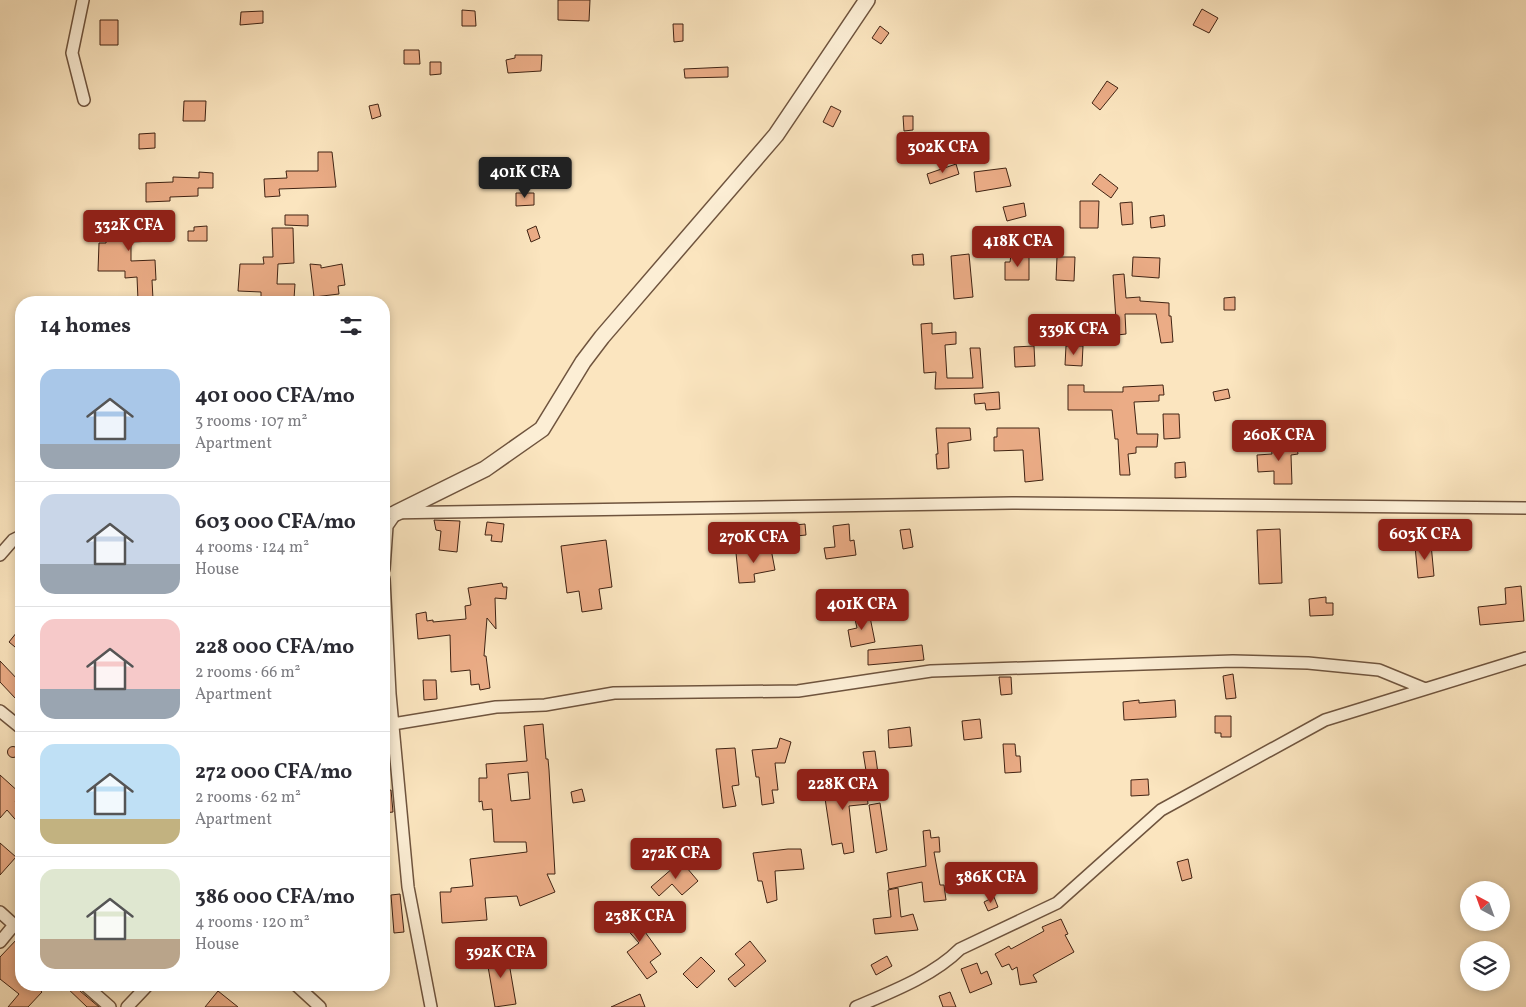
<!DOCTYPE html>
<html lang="en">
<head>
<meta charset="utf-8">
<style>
	body { margin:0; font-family:Vollkorn,serif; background:#f2f2f3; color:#2b2b33; height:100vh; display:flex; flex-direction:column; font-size:19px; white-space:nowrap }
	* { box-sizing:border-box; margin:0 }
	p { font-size:16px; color:#7c7c81 }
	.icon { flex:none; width:28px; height:28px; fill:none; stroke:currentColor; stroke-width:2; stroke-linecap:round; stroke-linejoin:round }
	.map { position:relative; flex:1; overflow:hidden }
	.drawer { position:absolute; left:15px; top:296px; width:375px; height:695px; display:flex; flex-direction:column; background:#fff; border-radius:20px; box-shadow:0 2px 8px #0003 }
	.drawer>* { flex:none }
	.needle { width:32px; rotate:319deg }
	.controls { position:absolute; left:1460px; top:881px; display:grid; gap:10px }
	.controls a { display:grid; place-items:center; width:50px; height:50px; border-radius:50%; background:#fff; box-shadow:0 2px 8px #0003; font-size:25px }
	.price { position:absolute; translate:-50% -42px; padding:0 11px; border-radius:5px; background:#8f2418; color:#fff; font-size:16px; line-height:32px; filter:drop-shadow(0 1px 2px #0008) }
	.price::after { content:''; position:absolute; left:50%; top:30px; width:15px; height:11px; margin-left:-8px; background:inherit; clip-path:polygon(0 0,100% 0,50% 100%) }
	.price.current { background:#222; color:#fff }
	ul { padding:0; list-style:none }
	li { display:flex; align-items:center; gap:15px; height:125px; padding:0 25px }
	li+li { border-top:1px solid #e1e1e2 }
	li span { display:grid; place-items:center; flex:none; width:140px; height:100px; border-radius:15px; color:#555 }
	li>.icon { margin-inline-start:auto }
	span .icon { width:60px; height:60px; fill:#fffc; stroke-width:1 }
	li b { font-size:21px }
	h2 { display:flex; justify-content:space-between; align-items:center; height:60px; padding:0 25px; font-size:21px }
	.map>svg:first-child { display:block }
</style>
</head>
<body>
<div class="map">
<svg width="1526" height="1007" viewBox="0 0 1526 1007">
	<rect width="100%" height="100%" fill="#fbe5bf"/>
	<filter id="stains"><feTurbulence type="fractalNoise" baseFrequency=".004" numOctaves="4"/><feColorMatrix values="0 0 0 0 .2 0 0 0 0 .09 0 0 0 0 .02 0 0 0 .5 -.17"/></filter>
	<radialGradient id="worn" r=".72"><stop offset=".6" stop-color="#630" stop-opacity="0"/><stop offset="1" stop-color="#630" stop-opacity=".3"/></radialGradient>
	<path fill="#ebac86" stroke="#402313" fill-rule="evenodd" d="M558 0H590L589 21 558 20Z
		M1202 9 1218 18 1209 33 1193 25Z
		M462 10 475 11 476 26H462Z
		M263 11V23L240 25 241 12Z
		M100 20H118V45H100Z
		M673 24H683V41L674 42Z
		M880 26 889 33 881 44 872 38Z
		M404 50H419L420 64H404Z
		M515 55H542L541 71 508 73 506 60 515 58Z
		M430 62H441V74L430 75Z
		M728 67V77L685 78 684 69Z
		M1107 81 1118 88 1100 110 1092 103Z
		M184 101H206L205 121H183Z
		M378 104 381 116 372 119 369 106Z
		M831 106 841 111 833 127 823 122Z
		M903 116H913V130L904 131Z
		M155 133V148L139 149V134Z
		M318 152H332L336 187 279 189 280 196 265 197 264 179 287 178 286 171H318Z
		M956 164 959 174 930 184 927 174Z
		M1006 168 1011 186 976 192 974 172Z
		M199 172 213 173V188H198V196L170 197V201L146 202V183L173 182V177L199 178Z
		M1100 174 1118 188 1111 198 1092 184Z
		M516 193H534V205L516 206Z
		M1080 201H1099L1098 228H1080Z
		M1132 202 1133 224 1122 225 1120 203Z
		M1024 203 1026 216 1007 221 1003 207Z
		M285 215H308V226L285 225Z
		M1164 215 1165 226 1151 228 1150 217Z
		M154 218V241L131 242V261L155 260 156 280H152L153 299 138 300 137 277 125 278V271H98L99 243H106L108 219Z
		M207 226V241H188V231H194V227Z
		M536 226 540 238 531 242 527 230Z
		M272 228H293L294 263 278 264 277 284H295L294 299 261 298V292L238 291 240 264H264L263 257H273Z
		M923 254 924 265H913L912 255Z
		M969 254 973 297 954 299 951 256Z
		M1011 255H1029V280H1005V262H1010Z
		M1057 257H1075L1074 281 1056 280Z
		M1133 257 1160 258 1159 278 1132 276Z
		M310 264 321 265V268L342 264 345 285 338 286 339 294 314 297Z
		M1124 274 1126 298 1140 297V301L1169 303V316H1171L1173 342 1161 343 1156 314H1125L1126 334 1117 335 1113 275Z
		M1235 297V310H1224V298Z
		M932 323V334L956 332V344L945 345 947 378H973L970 348H980L983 388 935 389 936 372 924 373 921 324Z
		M1034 346 1035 366 1015 367 1014 347Z
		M1066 346H1083L1082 366 1065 365Z
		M1068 385H1084V392H1123V387L1163 385 1164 395H1159V401L1134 402 1137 434H1158L1157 447H1136V453L1128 454 1130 475H1120L1118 439H1115L1112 410H1068Z
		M1228 389 1230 398 1215 401 1213 392Z
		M999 392 1000 409 986 410 985 403 975 404 974 394Z
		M1163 414H1179L1180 438 1164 439Z
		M936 428H970L971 440 948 443 949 468 937 469 936 454H938Z
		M997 428H1039L1043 480 1025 482 1023 450 994 451V437H997Z
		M1296 441 1298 454 1291 455 1292 484H1274V471L1258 472 1257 455 1272 454 1271 445Z
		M1185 462 1186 477 1175 478V463Z
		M434 520 460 521 457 552 439 550 441 531 436 530Z
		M487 522 504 524 502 542 491 541 492 535H485Z
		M805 524 806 535 796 536 795 525Z
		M849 524 850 541 854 540 856 555 826 559 824 548 835 547 833 526Z
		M910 529 913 547 903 549 900 530Z
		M1280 529 1282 583 1259 584 1257 530Z
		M606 540 612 587 599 589 602 609 582 612 579 591 567 593 561 546Z
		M1431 544 1434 576 1418 578 1415 546Z
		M771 549 775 570 754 574 755 582 739 583 736 553Z
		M502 583 503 587H507L506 599 495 598 496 629 487 618 484 656H486L490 688 480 690 479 684 471 685 470 670 451 672 450 635 418 639 416 614 426 612 427 621 433 620V622L466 619 465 606 471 605 468 588Z
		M1521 586 1524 621 1480 625 1478 607 1506 604 1505 588Z
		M1326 597V603H1333V615L1310 616 1309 599Z
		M869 612 875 642 851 647 848 630 857 628 854 615Z
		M21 627V652L9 642Z
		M922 645 924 660 868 665V650Z
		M0 661 21 683V694L16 699 0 682Z
		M1233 674 1236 698 1226 699 1223 676Z
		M999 677H1011L1012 694 1001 695Z
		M423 680H436L437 699 424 700Z
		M1139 700V703L1175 700 1176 717 1124 720 1123 702Z
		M1215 716H1231V737H1221V733H1215Z
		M980 719 982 738 964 740 962 721Z
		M543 724 546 759H548L549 770 555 874H547L555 892 520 906 517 896 485 898 487 920 442 923 440 892H451V888L473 886 470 859 527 852 526 842H494L492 809 483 810 482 801 479 802V778H487L486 764 527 761 524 726ZM528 772 530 799 511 801 508 774Z
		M910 727 912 746 889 748 888 730Z
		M780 738 791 742 785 763H775L778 790H772L774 803 762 805 759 777H756L752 750 777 748Z
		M1003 744H1015L1016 756H1020L1021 772 1005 773Z
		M7.5 752a5.5 5.5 0 1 1 11 0a5.5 5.5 0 1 1-11 0Z
		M735 748 739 785 732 786 736 806 723 808 716 749Z
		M875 751 879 781 868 783 863 752Z
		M0 775 21 794 15 802 21 808V826L7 810 0 818Z
		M1148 779 1149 795 1131 796V780Z
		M866 783 868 804 849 806 854 852 844 854 842 843 832 845 823 785Z
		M582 789 585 801 573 803 571 792Z
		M391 790 393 812 384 813V791Z
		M880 803 887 850 876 853 869 805Z
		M930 830 931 838 939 837 940 852H934L940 885H944L946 900 924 902 922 882 889 889 887 873 926 866 923 831Z
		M0 843 16 857 0 875Z
		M788 849H801L804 869 775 871 777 900 767 903 762 881H758L753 853Z
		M1188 859 1192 878 1182 881 1177 862Z
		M681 861 698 881 682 895 672 884 659 896 651 887Z
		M898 888 901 917 913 914 918 930 875 934 873 919 891 917 888 890Z
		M400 894 404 932 394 933 391 895Z
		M994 897 998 907 988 911 984 902Z
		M630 906 644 921 640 925 661 954 650 962 657 972 647 979 627 952 639 943 617 918Z
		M1061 919 1068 934 1065 935 1074 952 1033 975 1037 982 1020 985 1017 967 1012 970 1009 964 1002 967 995 954 1009 946 1011 949 1044 931 1042 927Z
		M18 938H21V985H34L42 992 28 1007H8L19 994 0 979V957Z
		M750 941 766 961 735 987 728 979 745 965 735 954Z
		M507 951 516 1004 495 1007 486 955Z
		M887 956 892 966 876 975 871 965Z
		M701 957 715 971 697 988 683 974Z
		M977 963 981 974 987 971 992 984 970 993 961 969Z
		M64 985H78L80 991 99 1007H87Z
		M218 991 238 1007H205Z
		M950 992 956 1007H943L939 996Z
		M640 994 645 1007H611Z"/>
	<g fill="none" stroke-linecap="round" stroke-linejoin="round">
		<g stroke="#6f543e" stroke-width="14">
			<path id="minor" d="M83 0 72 53 84 100
				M384 513 1012 503 1526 508
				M0 555 13 540 21 536
				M384 569 387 526 396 513
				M384 579 390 694 408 887 431 1007
				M0 711 21 728
				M384 734 393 724 496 707 545 705 614 693 798 691 931 671 1233 661 1308 663 1379 670 1423 688
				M0 912 21 931
				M0 942 14 925
				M85 985 110 1007
				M296 985 320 1007
				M127 1007 148 985
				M856 1007C891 992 933 976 960 949L1057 903 1161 810 1325 720 1526 658"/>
		</g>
		<g stroke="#6f543e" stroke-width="18">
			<path id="tertiary" d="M396 513 485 469 542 429 583 362 602 337 776 135 867 0"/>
		</g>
		<use href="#minor" stroke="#fceed5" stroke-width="11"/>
		<use href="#tertiary" stroke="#fceed5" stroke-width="15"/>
	</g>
	<rect width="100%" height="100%" filter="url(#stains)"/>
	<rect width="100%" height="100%" fill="url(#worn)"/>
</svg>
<div class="controls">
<a><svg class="needle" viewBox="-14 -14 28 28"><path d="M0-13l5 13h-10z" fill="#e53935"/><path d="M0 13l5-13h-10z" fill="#7c7c81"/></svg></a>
<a><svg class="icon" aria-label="layers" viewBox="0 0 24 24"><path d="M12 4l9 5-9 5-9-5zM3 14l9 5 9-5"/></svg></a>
</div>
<b class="price" style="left:943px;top:174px">302K CFA</b>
<b class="price current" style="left:525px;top:199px">401K CFA</b>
<b class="price" style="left:129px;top:252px">332K CFA</b>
<b class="price" style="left:1018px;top:268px">418K CFA</b>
<b class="price" style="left:1074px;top:356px">339K CFA</b>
<b class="price" style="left:1279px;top:462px">260K CFA</b>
<b class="price" style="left:1425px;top:561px">603K CFA</b>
<b class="price" style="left:754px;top:564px">270K CFA</b>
<b class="price" style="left:862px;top:631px">401K CFA</b>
<b class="price" style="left:843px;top:811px">228K CFA</b>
<b class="price" style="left:676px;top:880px">272K CFA</b>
<b class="price" style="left:991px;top:904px">386K CFA</b>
<b class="price" style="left:640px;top:943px">238K CFA</b>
<b class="price" style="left:501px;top:979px">392K CFA</b>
<section class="drawer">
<h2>14 homes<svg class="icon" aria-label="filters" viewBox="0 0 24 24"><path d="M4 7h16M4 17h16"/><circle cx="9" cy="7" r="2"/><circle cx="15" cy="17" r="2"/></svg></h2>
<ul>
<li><span style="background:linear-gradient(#a9c7e8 75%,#9aa5b1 0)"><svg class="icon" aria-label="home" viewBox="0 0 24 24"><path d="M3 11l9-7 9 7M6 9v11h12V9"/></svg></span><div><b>401 000 CFA/mo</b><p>3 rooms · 107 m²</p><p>Apartment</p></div></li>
<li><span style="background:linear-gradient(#c9d6e8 70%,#9aa5b1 0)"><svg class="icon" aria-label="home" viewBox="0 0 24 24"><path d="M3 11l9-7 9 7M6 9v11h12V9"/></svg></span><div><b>603 000 CFA/mo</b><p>4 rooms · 124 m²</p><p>House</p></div></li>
<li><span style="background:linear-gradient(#f6c9c9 70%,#9aa5b1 0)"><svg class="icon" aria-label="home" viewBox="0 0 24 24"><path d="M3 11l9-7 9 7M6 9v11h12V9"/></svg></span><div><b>228 000 CFA/mo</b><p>2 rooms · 66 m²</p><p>Apartment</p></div></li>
<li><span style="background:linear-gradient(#bfe0f5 75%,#c2b280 0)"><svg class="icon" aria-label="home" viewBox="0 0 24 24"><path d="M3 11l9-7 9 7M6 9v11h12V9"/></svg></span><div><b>272 000 CFA/mo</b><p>2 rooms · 62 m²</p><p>Apartment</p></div></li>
<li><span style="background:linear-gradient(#dfe7d0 70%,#b9a48a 0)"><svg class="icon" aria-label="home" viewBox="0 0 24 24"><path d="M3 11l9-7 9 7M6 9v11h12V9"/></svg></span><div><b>386 000 CFA/mo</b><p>4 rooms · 120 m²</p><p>House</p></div></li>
</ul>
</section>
</div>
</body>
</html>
